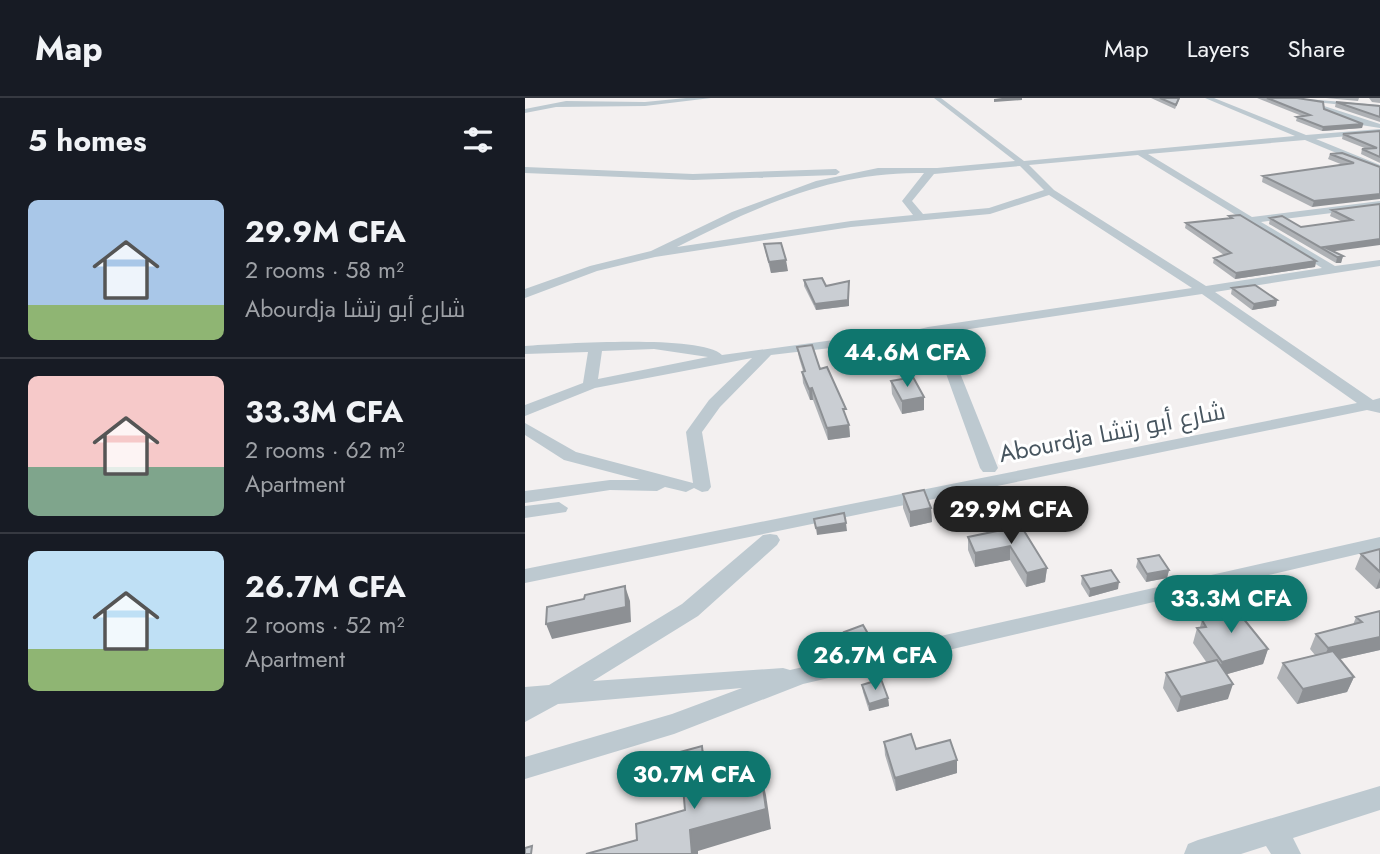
<!DOCTYPE html>
<html lang="en">
<head>
<meta charset="utf-8">
<style>
	body { margin:0; font-family:Jost,Cairo,sans-serif; background:#242831; color:#f1f3f6; height:100vh; display:flex; flex-direction:column; font-size:26px; white-space:nowrap }
	* { box-sizing:border-box; margin:0 }
	p { font-size:23px; color:#9ea1a6 }
	.icon { flex:none; width:38px; height:38px; fill:none; stroke:currentColor; stroke-width:2; stroke-linecap:round; stroke-linejoin:round }
	.map { position:relative; flex:1; overflow:hidden }
	.details { display:flex; flex-direction:column; background:#171b24; width:525px }
	.details>* { flex:none }
	.price { position:absolute; translate:-50% -60px; padding:0 16px; border-radius:24px; background:#0f766e; color:#fff; font-size:23px; line-height:46px; filter:drop-shadow(0 2px 4px #0008) }
	.price::after { content:''; position:absolute; left:50%; top:42px; width:21px; height:16px; margin-left:-10px; background:inherit; clip-path:polygon(0 0,100% 0,50% 100%) }
	.price.current { background:#222; color:#fff }
	ul { padding:0; list-style:none }
	li { display:flex; align-items:center; gap:21px; height:175px; padding:0 28px }
	li+li { border-top:2px solid #363941 }
	li span { display:grid; place-items:center; flex:none; width:196px; height:140px; border-radius:10px; color:#555 }
	li>.icon { margin-inline-start:auto }
	span .icon { width:84px; height:84px; fill:#fffc; stroke-width:1 }
	li b { font-size:30px }
	h2 { display:flex; justify-content:space-between; align-items:center; height:84px; padding:0 28px; font-size:30px }
	header { display:flex; align-items:center; gap:42px; box-sizing:border-box; height:98px; padding:0 35px; background:#171b24; border-bottom:2px solid #363941 }
	header strong { font-size:33px }
	nav { display:flex; gap:38px; margin-inline-start:auto; font-size:24px }
	main { display:flex; flex:1; min-height:0 }
	.map>svg:first-child { display:block }
</style>
</head>
<body>
<header>
<strong>Map</strong>
<nav><a>Map</a><a>Layers</a><a>Share</a></nav>
</header>
<main>
<section class="details">
<h2>5 homes<svg class="icon" aria-label="filters" viewBox="0 0 24 24"><path d="M4 7h16M4 17h16"/><circle cx="9" cy="7" r="2"/><circle cx="15" cy="17" r="2"/></svg></h2>
<ul>
<li><span style="background:linear-gradient(#a9c7e8 75%,#8fb573 0)"><svg class="icon" aria-label="home" viewBox="0 0 24 24"><path d="M3 11l9-7 9 7M6 9v11h12V9"/></svg></span><div><b>29.9M CFA</b><p>2 rooms · 58 m²</p><p>Abourdja شارع أبو رتشا</p></div></li>
<li><span style="background:linear-gradient(#f6c9c9 65%,#7fa58c 0)"><svg class="icon" aria-label="home" viewBox="0 0 24 24"><path d="M3 11l9-7 9 7M6 9v11h12V9"/></svg></span><div><b>33.3M CFA</b><p>2 rooms · 62 m²</p><p>Apartment</p></div></li>
<li><span style="background:linear-gradient(#bfe0f5 70%,#8fb573 0)"><svg class="icon" aria-label="home" viewBox="0 0 24 24"><path d="M3 11l9-7 9 7M6 9v11h12V9"/></svg></span><div><b>26.7M CFA</b><p>2 rooms · 52 m²</p><p>Apartment</p></div></li>
</ul>
</section>
<div class="map">
<svg width="855" height="756" viewBox="0 0 855 756">
	<rect width="100%" height="100%" fill="#f3f0f0"/>
	<g fill="none" stroke-linecap="round" stroke-linejoin="round">
		<path fill="#bdc9d0" fill-rule="evenodd" d="M161 0H186L120 8 31 9 0 15V11L41 3 120 4Z
			M409 0H416L499 63 770 38 680 0H689L781 37 855 31V35L791 41 855 67V73L780 42 623 56 727 119 855 103V109L736 124 810 168 855 162V168L690 194 848 302 855 300V315L842 312 0 485V471L832 305 677 196 411 236 433 270 473 370 470 374H458L455 370 419 270 399 238 353 249 331 247 246 257 195 309 177 334 186 389 183 393 177 394 169 390 161 394 140 389 132 393 85 392 0 405V393L85 382H115L39 362 0 337V325L51 354 168 385 161 334 184 302 227 260 70 290 0 318V307L58 285 63 254 0 256V248C35 246 175 236 197 257L331 239 353 241 403 229 667 190 524 97 465 116 326 129 130 159 72 173 0 200V191L65 168 126 153 207 114 291 83 353 70H412L490 63ZM613 57 797 170 681 188 529 92 504 67ZM495 68 519 92 464 110 398 116 387 103 409 76ZM399 75 377 103 388 117 326 123 152 149C230 109 309 73 399 75ZM129 251 183 259 73 281 77 253Z
			M769 0 855 7V11L772 2Z
			M799 8 855 26V30L836 27 799 12Z
			M0 69 168 76 311 71 315 74 311 77 168 82 0 75Z
			M34 404 43 410 41 414 0 420V408Z
			M245 436 252 437 255 442 252 447 173 518 68 583 258 570 265 572 855 439V451L278 586 149 636 0 681V659L147 616 217 590 33 606 0 624V589L24 587 157 506 238 437Z
			M855 688V712L768 740 776 756H746L741 748 716 756H659L663 746 673 742Z"/>
	</g>
	<path fill="#aeb1b5" d="M626 0H655L650 11Z
		M732 0H772L838 26 837 30 797 33 771 23 772 19 777 18Z
		M801 0H834L833 3Z
		M844 0H855V5L847 4Z
		M811 4 855 8V24L810 9Z
		M855 33V65L836 56 837 51H842L817 41 818 36Z
		M805 56 855 69 787 109 737 84 738 78 818 67 803 61Z
		M855 106 808 153 818 158 816 165H811L744 126 745 120 776 129 816 123 805 118 807 112Z
		M704 118 791 163 790 169 710 181 688 165 689 160 699 157 660 130 661 125 704 120Z
		M239 146 263 173 246 175 241 156Z
		M279 182 301 188 324 183V208L291 212 279 188Z
		M707 190 752 202 751 208 727 212 706 196Z
		M272 249 295 271 322 322 324 327 325 339 303 342 288 302H285L278 285 277 274 278 273 274 260Z
		M366 283 399 299V312L377 316 367 296Z
		M378 396 406 410 407 424 385 429 378 410Z
		M518 412 552 428 527 434 518 419Z
		M496 428 522 470 520 484 501 489 485 462 450 469 443 452V439Z
		M855 451V490L851 491 830 471 836 456Z
		M613 461 644 472 642 480 621 484 611 469Z
		M557 478 593 491 564 499 556 486Z
		M855 513V552L815 561 829 579 822 594 772 606 752 580 758 565 790 557 785 551 791 536 828 527 831 519Z
		M687 514 743 551 738 566 702 576 703 601 652 614 638 590 641 575 682 565 668 545 672 530 675 529 677 522 685 521Z
		M319 534 346 541V549L327 555 320 542Z
		M337 587 363 600 364 608 344 613 338 594Z
		M359 644 432 675 371 693 360 657Z"/>
	<path fill="#8d9094" d="M477 0H497V2L469 4V1Z
		M838 26 837 30 797 33 798 29Z
		M855 96V101L787 109 789 103Z
		M855 141V147L803 154 799 149Z
		M818 158 816 165H811L812 159Z
		M261 162 263 173 246 175 244 164Z
		M791 163 790 169 710 181 711 175Z
		M324 183V208L291 212 290 206Z
		M752 202 751 208 727 212 729 206Z
		M287 290 288 302H285L284 291Z
		M399 299V312L377 316V303Z
		M324 327 325 339 303 342 302 330Z
		M406 410 407 424 385 429V414Z
		M553 421 552 428 527 434 528 426Z
		M321 425 322 433 292 437 291 430Z
		M485 448V462L450 469V455Z
		M522 470 520 484 501 489 502 475Z
		M644 472 642 480 621 484 622 476Z
		M855 480V490L851 491Z
		M594 484 593 491 564 499 565 491Z
		M100 488 105 503 106 524 27 541 21 526Z
		M855 539V552L797 565 803 550Z
		M346 541V549L327 555 326 548Z
		M743 551 738 566 692 579 697 564Z
		M829 579 822 594 772 606 778 591Z
		M708 586 703 601 652 614 656 599Z
		M363 600 364 608 344 613V606Z
		M177 648 183 669 187 712 181 691Z
		M432 662V675L371 693 370 680Z
		M236 676 241 697 246 731 173 753V756H167L165 732Z"/>
	<path fill="#caced3" stroke="#8d9094" stroke-width="2" d="M635 0H654L651 7Z
		M742 0H772L798 4 799 11 838 26 798 29 772 19 785 17Z
		M811 4 855 8V19Z
		M855 33V59L837 51 852 50 818 36Z
		M817 55 855 69V96L789 103 738 78 829 65 805 56Z
		M855 106V141L799 149 818 158 812 159 745 120 757 118 776 129 827 122 807 112Z
		M715 117 791 163 711 175 689 160 706 155 661 125 707 120 704 118Z
		M256 145 261 162 244 164 239 146Z
		M297 180 301 188 324 183 323 202 290 206 279 182Z
		M730 187 752 202 729 206 707 190Z
		M287 247 295 271 302 269 321 311H318L324 327 302 330 287 290 284 291 277 274 280 273 272 249Z
		M388 279 399 299 377 303 366 283Z
		M399 392 406 410 385 414 378 396Z
		M543 407 553 421 528 426 518 412Z
		M319 415 321 425 291 430 289 421Z
		M496 428 522 470 502 475 485 448 450 455 443 439Z
		M855 451V474L836 456Z
		M634 457 644 472 622 476 613 461Z
		M586 472 594 484 565 491 557 478Z
		M100 488 101 509 21 526 22 509 59 501 60 497Z
		M709 509 743 551 697 564 672 530 681 529 677 522 690 521 687 514Z
		M855 513V539L803 550 791 536 837 524 831 519Z
		M338 527 346 541 326 548 319 534Z
		M808 553 829 579 778 591 758 565Z
		M692 562 708 586 656 599 641 575Z
		M356 581 363 600 344 606 337 587Z
		M386 636 391 651 425 642 432 662 370 680 359 644Z
		M177 648 181 691 236 676 241 711 165 732 167 756H61L112 742 111 726 160 712 155 654Z
		M7 748 6 756H0V750Z"/>
	<g text-anchor="middle" dominant-baseline="central" stroke-width="6" stroke-linejoin="round" paint-order="stroke">
		<g font-size="24" fill="#47555f" stroke="#fff">
			<text transform="translate(587 334) rotate(-11)">Abourdja شارع أبو رتشا</text>
		</g>
	</g>
</svg>
<b class="price" style="left:382px;top:291px">44.6M CFA</b>
<b class="price current" style="left:486px;top:448px">29.9M CFA</b>
<b class="price" style="left:706px;top:537px">33.3M CFA</b>
<b class="price" style="left:350px;top:594px">26.7M CFA</b>
<b class="price" style="left:169px;top:713px">30.7M CFA</b>
</div>
</main>
</body>
</html>
